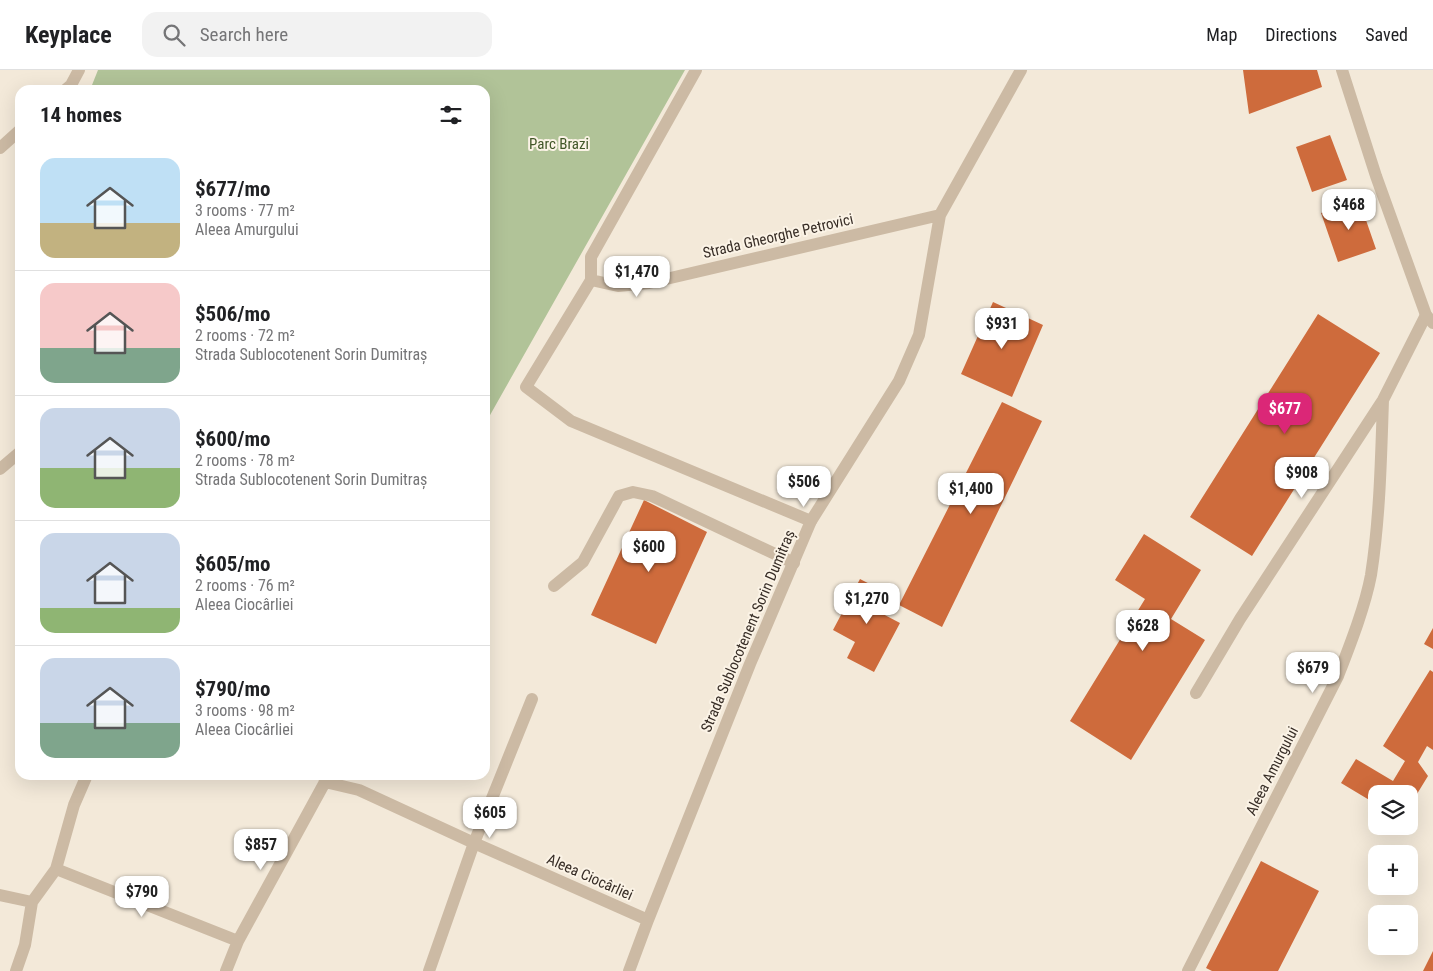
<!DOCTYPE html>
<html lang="en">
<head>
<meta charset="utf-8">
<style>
	body { margin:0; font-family:"Roboto Condensed",sans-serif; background:#f2f2f2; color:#202124; height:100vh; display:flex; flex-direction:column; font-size:19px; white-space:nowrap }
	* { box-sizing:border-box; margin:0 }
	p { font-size:16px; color:#757577 }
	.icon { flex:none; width:28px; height:28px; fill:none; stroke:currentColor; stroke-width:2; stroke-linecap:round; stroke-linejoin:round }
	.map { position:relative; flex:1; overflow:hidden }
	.drawer { position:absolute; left:15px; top:15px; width:475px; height:695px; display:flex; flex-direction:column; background:#fff; border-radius:15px; box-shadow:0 5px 20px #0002 }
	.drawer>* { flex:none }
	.fabs { position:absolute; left:1368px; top:715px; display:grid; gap:10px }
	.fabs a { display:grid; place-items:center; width:50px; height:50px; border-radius:10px; background:#fff; box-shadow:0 5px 20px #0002; font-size:25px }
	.price { position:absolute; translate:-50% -42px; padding:0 11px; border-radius:10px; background:#fff; color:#222; font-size:16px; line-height:32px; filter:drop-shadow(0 1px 2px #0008) }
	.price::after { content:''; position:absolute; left:50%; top:30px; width:15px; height:11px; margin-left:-8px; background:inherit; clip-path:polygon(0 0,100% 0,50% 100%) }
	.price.active { background:#db2777; color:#fff }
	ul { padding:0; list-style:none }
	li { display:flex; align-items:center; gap:15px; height:125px; padding:0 25px }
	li+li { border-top:1px solid #e0e0e0 }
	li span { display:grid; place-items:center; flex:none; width:140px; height:100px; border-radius:15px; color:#555 }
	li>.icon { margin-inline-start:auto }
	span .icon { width:60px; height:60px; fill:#fffc; stroke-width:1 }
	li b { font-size:21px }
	h2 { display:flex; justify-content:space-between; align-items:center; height:60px; padding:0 25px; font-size:21px }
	header { display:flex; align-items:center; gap:30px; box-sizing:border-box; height:70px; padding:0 25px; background:#fff; border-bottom:1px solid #e0e0e0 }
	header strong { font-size:24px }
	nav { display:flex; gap:28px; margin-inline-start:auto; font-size:18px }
	.search { width:350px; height:45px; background:#f2f2f2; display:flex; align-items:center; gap:12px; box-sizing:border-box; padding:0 18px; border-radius:15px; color:#757577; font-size:19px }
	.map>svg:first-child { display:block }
</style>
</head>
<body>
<header>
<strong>Keyplace</strong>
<div class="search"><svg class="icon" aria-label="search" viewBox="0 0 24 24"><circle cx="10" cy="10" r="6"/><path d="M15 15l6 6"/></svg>Search here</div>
<nav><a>Map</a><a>Directions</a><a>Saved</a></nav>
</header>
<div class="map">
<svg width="1433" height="901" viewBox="0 0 1433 901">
	<rect width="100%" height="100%" fill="#f3e9d9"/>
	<path fill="#b1c398" d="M98 0H685L485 354V20H90Z"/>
	<path fill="#ce6b3c" d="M1243 0H1317L1322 17 1249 44Z
		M1330 65 1347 110 1312 122 1296 77Z
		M1359 130 1376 179 1338 192 1321 143Z
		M993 232 1043 255 1012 327 961 304Z
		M1318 244 1380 283 1252 486 1190 447Z
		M1002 332 1042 351 942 557 899 535Z
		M644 430 707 462 656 574 591 545Z
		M1144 464 1201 500 1171 549 1205 570 1131 690 1070 651 1145 529 1115 510Z
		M860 509 889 524 879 542 900 553 874 602 847 588 855 572 833 560Z
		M1433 558V579L1424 574Z
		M1430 600 1433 602V680L1427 676 1418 692 1428 706 1409 737V724H1376V734L1341 713 1356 689 1393 711 1405 691 1383 676Z
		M1376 743V754L1371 751Z
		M1381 756H1397L1393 764Z
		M1261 791 1319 821 1278 901H1212L1206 898Z
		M1433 881V901H1423Z"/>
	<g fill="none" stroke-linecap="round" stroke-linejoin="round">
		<path stroke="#ccbaa4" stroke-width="12" d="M591 210 526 317 571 351 811 451
			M554 516 583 492 619 426 633 422 652 426 794 493"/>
		<path stroke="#ccbaa4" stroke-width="12" d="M696 0 591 187V210L618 216 649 213 940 145
			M65 20 71 15 79 0
			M0 78 20 60
			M0 399 20 382
			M1196 623 1240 549 1383 330 1426 245
			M325 712 359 720 474 773 648 850
			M56 799 238 871
			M0 825 32 832
			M16 901 25 875 32 832 56 799 74 735 87 705
			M226 901 238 871 325 712 324 705
			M429 901 474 773 532 629
			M629 901 648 850 750 594 811 451 899 311 919 265 940 145 1021 0
			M1188 901 1338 606C1350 575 1365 537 1371 505 1380 447 1381 388 1383 330"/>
		<path stroke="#ccbaa4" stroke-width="12" d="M1342 0 1376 106 1426 245 1433 253"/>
	</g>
	<g text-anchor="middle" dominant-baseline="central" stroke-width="4" stroke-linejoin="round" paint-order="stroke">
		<g font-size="15" fill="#425728" stroke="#fbf3e6">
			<text x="559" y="74">Parc Brazi</text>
		</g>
		<g font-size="15" fill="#372d26" stroke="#fbf3e6">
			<text transform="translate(778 166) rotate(-13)">Strada Gheorghe Petrovici</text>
			<text transform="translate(748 561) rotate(-67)">Strada Sublocotenent Sorin Dumitraș</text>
			<text transform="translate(1272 701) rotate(-63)">Aleea Amurgului</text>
			<text transform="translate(590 807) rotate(24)">Aleea Ciocârliei</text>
		</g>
	</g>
</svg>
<div class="fabs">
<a><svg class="icon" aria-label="layers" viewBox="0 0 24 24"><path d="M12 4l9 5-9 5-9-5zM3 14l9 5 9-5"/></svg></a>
<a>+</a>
<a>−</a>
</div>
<b class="price" style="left:1349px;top:161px">$468</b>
<b class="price" style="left:637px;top:228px">$1,470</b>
<b class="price" style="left:1002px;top:280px">$931</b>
<b class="price active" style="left:1285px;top:365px">$677</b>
<b class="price" style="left:1302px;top:429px">$908</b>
<b class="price" style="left:804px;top:438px">$506</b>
<b class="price" style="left:971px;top:445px">$1,400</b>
<b class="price" style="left:649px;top:503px">$600</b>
<b class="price" style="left:867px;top:555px">$1,270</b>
<b class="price" style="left:1143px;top:582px">$628</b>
<b class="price" style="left:1313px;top:624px">$679</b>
<b class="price" style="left:490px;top:769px">$605</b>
<b class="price" style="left:261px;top:801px">$857</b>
<b class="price" style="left:142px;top:848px">$790</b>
<section class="drawer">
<h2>14 homes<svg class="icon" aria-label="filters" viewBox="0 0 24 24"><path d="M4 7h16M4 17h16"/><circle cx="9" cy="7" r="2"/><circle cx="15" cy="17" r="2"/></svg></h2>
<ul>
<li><span style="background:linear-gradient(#bfe0f5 65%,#c2b280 0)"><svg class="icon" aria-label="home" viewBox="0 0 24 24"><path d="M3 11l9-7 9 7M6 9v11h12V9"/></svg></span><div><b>$677/mo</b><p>3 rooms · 77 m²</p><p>Aleea Amurgului</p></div></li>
<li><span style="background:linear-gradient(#f6c9c9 65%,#7fa58c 0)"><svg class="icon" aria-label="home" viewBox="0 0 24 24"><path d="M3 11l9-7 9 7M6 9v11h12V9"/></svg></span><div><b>$506/mo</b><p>2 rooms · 72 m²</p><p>Strada Sublocotenent Sorin Dumitraș</p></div></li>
<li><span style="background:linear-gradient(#c9d6e8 60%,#8fb573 0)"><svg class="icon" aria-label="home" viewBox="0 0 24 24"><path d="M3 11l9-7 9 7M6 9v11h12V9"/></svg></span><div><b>$600/mo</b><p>2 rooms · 78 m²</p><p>Strada Sublocotenent Sorin Dumitraș</p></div></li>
<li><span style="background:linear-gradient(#c9d6e8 75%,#8fb573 0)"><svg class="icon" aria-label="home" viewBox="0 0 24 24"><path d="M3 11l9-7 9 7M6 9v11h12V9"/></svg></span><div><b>$605/mo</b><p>2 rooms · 76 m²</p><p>Aleea Ciocârliei</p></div></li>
<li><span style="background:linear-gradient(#c9d6e8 65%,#7fa58c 0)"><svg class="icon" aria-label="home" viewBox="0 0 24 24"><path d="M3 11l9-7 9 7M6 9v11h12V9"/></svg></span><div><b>$790/mo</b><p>3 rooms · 98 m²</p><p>Aleea Ciocârliei</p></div></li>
</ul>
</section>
</div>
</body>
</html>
